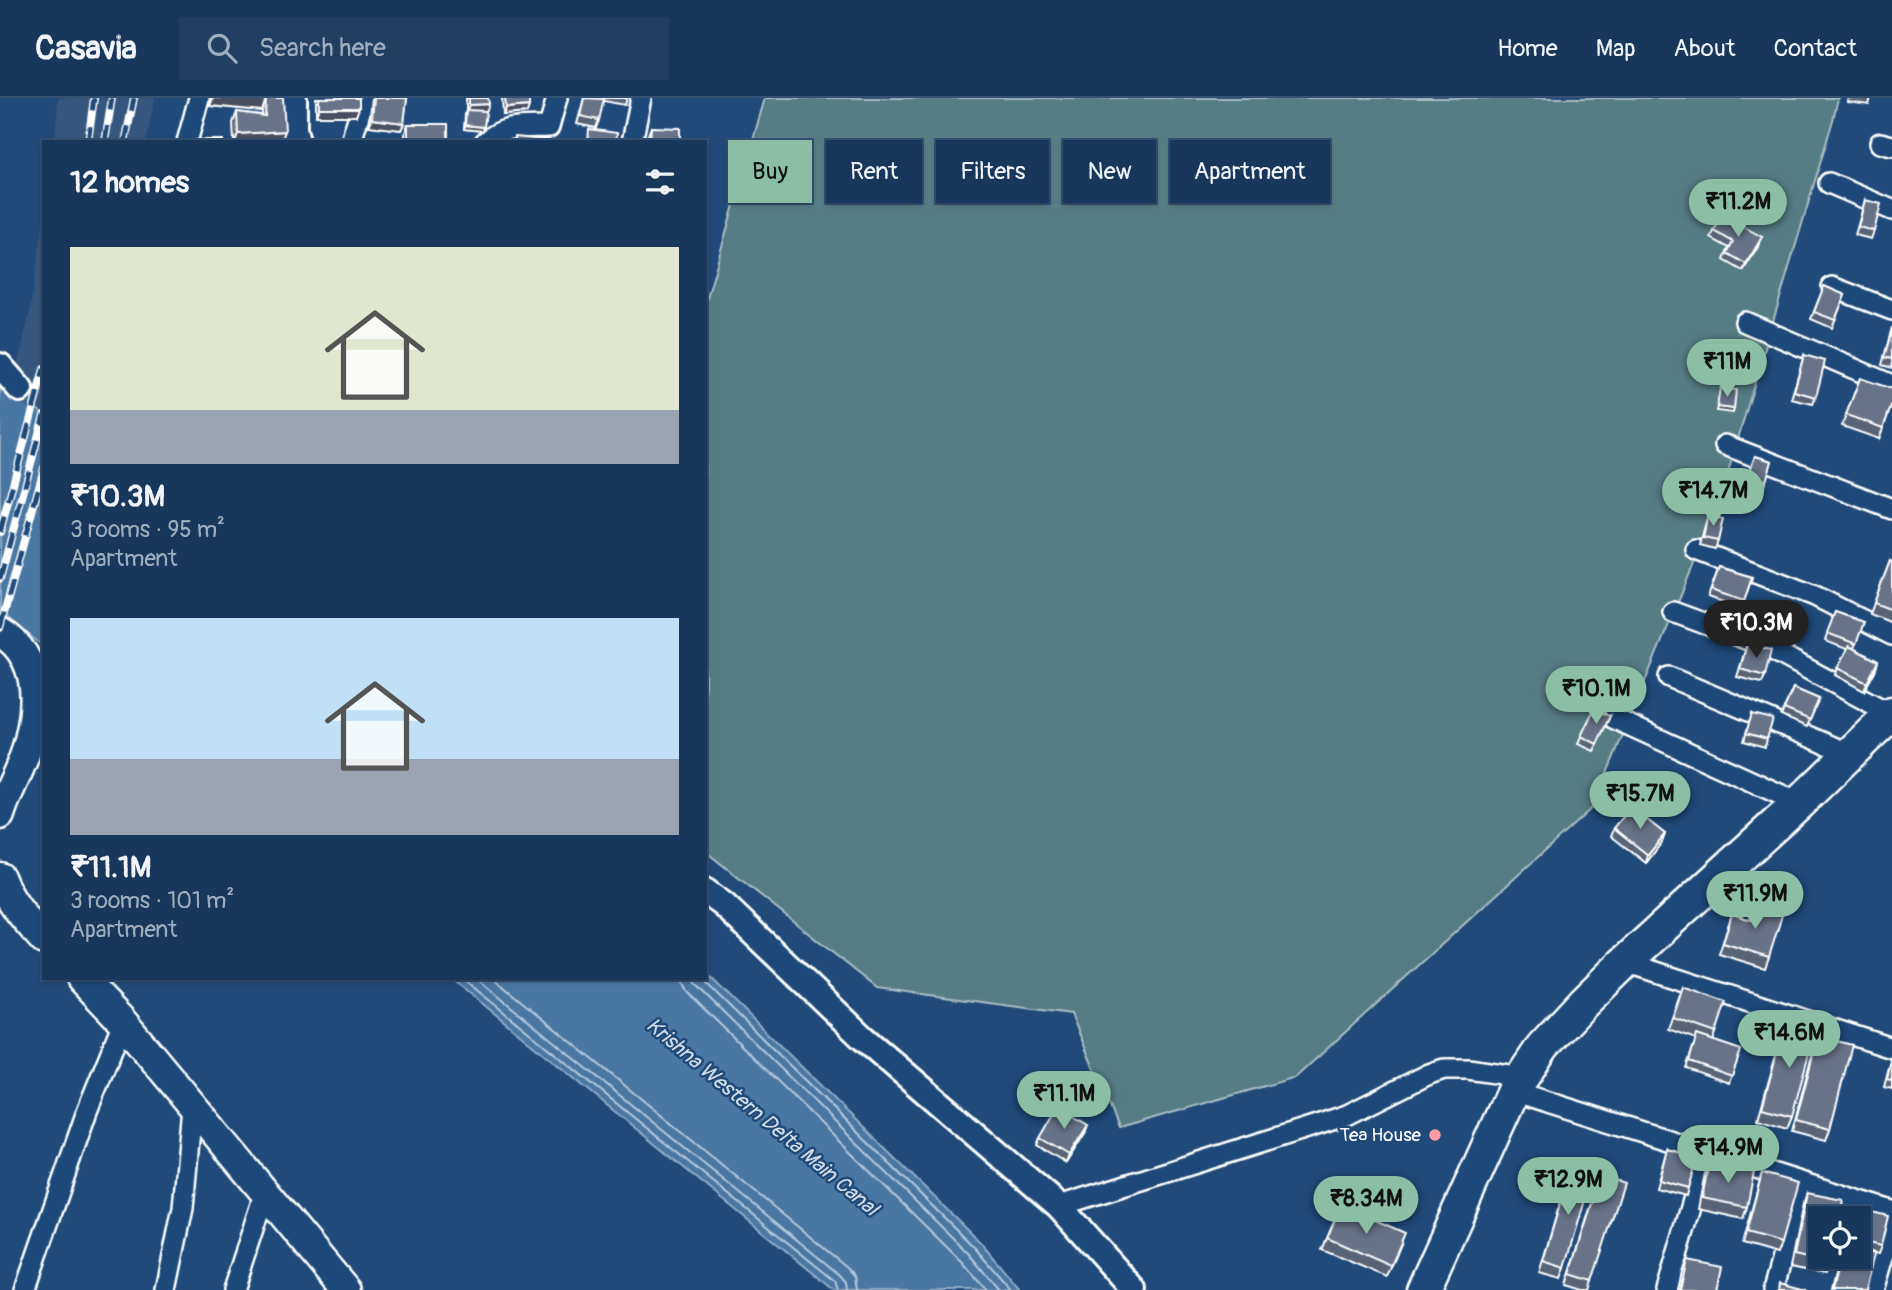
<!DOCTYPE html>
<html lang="en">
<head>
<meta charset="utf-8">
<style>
	body { margin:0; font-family:Pangolin,sans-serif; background:#203f62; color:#f1f3f6; height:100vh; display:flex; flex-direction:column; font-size:26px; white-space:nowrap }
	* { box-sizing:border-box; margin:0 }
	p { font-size:23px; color:#9eacbb }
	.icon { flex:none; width:38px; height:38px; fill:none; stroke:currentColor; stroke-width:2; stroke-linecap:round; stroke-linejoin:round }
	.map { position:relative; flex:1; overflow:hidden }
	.side { position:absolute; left:42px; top:42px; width:665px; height:840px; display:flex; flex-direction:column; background:#17385c; border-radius:0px; box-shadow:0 2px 5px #0004,0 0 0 2px #365272 }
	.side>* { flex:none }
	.banner { position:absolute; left:728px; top:42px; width:665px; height:63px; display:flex; gap:14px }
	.fabs { position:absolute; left:1808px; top:1108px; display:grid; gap:14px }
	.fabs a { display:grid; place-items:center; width:63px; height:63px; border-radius:0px; background:#17385c; box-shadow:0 2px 5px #0004,0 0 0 2px #365272; font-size:35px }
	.price { position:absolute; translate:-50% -60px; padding:0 16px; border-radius:24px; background:#8abfa5; color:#111; font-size:23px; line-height:46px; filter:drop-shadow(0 2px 4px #0008) }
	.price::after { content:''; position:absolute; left:50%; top:42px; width:21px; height:16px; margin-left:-10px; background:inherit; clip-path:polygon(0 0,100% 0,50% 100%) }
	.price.current { background:#222; color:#fff }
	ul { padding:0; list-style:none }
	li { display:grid; align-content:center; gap:14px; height:371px; padding:0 28px }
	li span { display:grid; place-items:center; height:217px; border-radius:0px; color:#555 }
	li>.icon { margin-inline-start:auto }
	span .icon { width:126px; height:126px; fill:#fffc; stroke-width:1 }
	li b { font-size:30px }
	h2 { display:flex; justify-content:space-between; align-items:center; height:84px; padding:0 28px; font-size:30px }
	.chip { padding:0 24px; border-radius:0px; background:#17385c; box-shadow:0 2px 5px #0004,0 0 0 2px #365272; font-size:24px; line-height:63px }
	.chip.current { background:#8abfa5; color:#111 }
	header { display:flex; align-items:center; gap:42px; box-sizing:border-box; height:98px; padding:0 35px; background:#17385c; border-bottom:2px solid #365272 }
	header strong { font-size:33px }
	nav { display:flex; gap:38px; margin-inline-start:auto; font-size:24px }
	.search { width:490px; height:63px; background:#203f62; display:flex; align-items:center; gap:18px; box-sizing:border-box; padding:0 24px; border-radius:0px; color:#9eacbb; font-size:26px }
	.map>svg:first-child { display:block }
</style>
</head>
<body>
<header>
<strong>Casavia</strong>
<div class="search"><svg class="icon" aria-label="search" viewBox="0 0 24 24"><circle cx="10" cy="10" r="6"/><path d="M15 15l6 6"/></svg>Search here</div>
<nav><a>Home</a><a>Map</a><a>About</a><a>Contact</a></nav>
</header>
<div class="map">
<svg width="1892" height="1192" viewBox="0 0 1892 1192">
	<rect width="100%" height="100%" fill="#1f4a7a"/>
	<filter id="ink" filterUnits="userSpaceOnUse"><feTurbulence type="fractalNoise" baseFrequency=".0143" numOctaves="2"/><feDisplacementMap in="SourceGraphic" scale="14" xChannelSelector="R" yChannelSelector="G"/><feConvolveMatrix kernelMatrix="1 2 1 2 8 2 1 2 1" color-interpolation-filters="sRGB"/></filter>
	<g filter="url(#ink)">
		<path fill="#35567e" d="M58 0H155L146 44H55Z
			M44 119V316L11 294 29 218Z"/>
		<path fill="#547d84" stroke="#aabec2" stroke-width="2" d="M765 0H1838L1833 22 1718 408 1593 709 1296 979 1119 1030 1071 916 877 890 705 753V207Z"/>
		<path fill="#4877a4" stroke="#91adc8" stroke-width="2" d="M0 286 44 316V549L0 513Z
			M705 874 981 1145 1020 1192H834L451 880H705Z"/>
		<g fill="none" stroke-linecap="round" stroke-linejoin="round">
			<path stroke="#b6c9db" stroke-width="2" d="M462 880 835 1183 838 1192
				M476 880 840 1177 846 1184 847 1192
				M493 880 847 1169 855 1178 857 1192
				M680 880 687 894 961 1163 986 1192
				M691 880 695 886 969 1156 999 1192
				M701 880 975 1150 1011 1192"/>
			<path stroke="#41658e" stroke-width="24" stroke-dasharray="24 12" stroke-linecap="butt" d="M20 291 44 306"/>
			<g stroke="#fff" stroke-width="24">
				<path id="minor" d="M187 44 199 0
					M351 44 364 0
					M485 44C503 26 526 30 549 29L557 0
					M632 44 641 0
					M1880 45 1892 48
					M1829 85 1892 112
					M1832 189 1892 212
					M1745 224 1892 287
					M1725 347 1892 411
					M1696 452 1815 498 1892 537
					M1673 514 1765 548 1891 616
					M1669 579 1850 656
					M1613 620 1799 705
					M1625 864 1892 950
					M1513 993 1892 1113
					M1059 1108 1317 1027 1347 1017 1429 976 1444 971H1468L1523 979
					M25 1192 87 1013 123 924
					M166 1192 183 1110 192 1009
					M233 1192 265 1094
					M1667 1192 1707 1054
					M1773 1192 1803 1085
					M1873 1192 1892 1129"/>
			</g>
			<g stroke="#fff" stroke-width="30">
				<path id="tertiary" d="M294 0V31L297 44
					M0 268 20 291
					M705 793 724 807 862 939 1059 1108 1134 1192"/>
			</g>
			<g stroke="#fff" stroke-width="33">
				<path id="secondary" d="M0 534C44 560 38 614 25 656 18 677 6 696 0 717
					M0 779C10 805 25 821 44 842
					M81 880 123 924 346 1192"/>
			</g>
			<g stroke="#fff" stroke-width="37">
				<path id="primary" d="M1423 1192 1513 993 1543 948 1584 904 1625 864 1799 705 1892 615"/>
			</g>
			<use href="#minor" stroke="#1f4a7a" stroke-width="19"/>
			<use href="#tertiary" stroke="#1f4a7a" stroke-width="24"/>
			<use href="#secondary" stroke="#1f4a7a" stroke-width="28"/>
			<use href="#primary" stroke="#1f4a7a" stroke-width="32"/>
			<g stroke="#fff" stroke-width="8">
				<path id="rail" d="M88 44 94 0
					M105 44 112 0
					M125 44 134 0
					M0 434 44 271
					M0 481 44 317
					M0 530 44 370"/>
			</g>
			<use href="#rail" stroke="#1f4a7a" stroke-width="5" stroke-dasharray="16" stroke-linecap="butt"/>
		</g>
		<path fill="#596375" stroke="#fff" stroke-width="2" d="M210 0H283L281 44H234L233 25 237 14 262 17V13L210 8Z
			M316 0H359L356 18H316Z
			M372 0H407L404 25 401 32 369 28Z
			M466 0H488L483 33 464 31 465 16 466 12Z
			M502 0H529L527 15 503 17Z
			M584 0 599 22 596 30 577 26Z
			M604 0H627L625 7 604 3Z
			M1848 0H1871L1869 7 1847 4Z
			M408 26 448 44H405V34Z
			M651 29 680 44H648V37Z
			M1865 102 1874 133 1871 141 1855 137Z
			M1714 133 1762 139 1759 147 1743 173 1724 162 1729 150 1711 140Z
			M1824 188 1845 197 1832 230 1811 221Z
			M1892 229V270L1882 267Z
			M1804 257 1816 299 1813 306 1791 301Z
			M1860 280 1892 306 1879 341 1842 328Z
			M1755 358 1772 363 1763 391 1745 386Z
			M1708 417 1718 443 1715 451 1700 447Z
			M1890 463 1892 464V525L1870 516Z
			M1719 469 1752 479 1742 510 1708 499Z
			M1835 514 1864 524 1854 550 1876 571 1864 593 1835 577 1847 551 1825 543Z
			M1785 523 1775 548 1740 532 1743 525Z
			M1747 546 1765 578 1762 585 1737 579Z
			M1793 590 1819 601 1807 629 1781 618Z
			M1752 616 1767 641 1765 649 1744 643Z
			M1610 618 1594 653 1578 646 1581 638Z
			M1614 730 1665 736 1662 744 1646 765 1611 738Z
			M1732 816 1751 822 1769 859 1765 870 1719 856Z
			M1683 889 1716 935 1713 943 1741 952 1729 985 1686 970 1696 941 1668 931Z
			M1785 925 1792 1018 1787 1030 1758 1021Z
			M1818 938 1830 1031 1826 1042 1792 1033 1814 949Z
			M1892 959V991L1884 989Z
			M1085 1035 1066 1065 1037 1047 1040 1040Z
			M1667 1051 1688 1090 1686 1098 1656 1090Z
			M1709 1064 1747 1109 1743 1121 1698 1111 1705 1075Z
			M1571 1069 1565 1170 1561 1181 1539 1175Z
			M1762 1075 1781 1145 1777 1156 1742 1146Z
			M1597 1089 1592 1183 1589 1192H1582L1566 1187Z
			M1807 1095 1829 1165 1825 1176 1790 1169 1803 1106Z
			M1856 1110 1881 1148 1878 1156 1858 1151V1120H1853Z
			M1327 1140 1401 1146 1387 1179 1322 1152Z
			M1840 1158H1858L1865 1192H1831Z
			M1687 1162 1717 1192H1678L1682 1173Z"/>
		<path fill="#49505f" stroke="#fff" stroke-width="2" d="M213 0H249L266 1 262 13 210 8Z
			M489 6 486 14 466 15 469 7Z
			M529 8 527 15 503 17 506 10Z
			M319 10H359L356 18H316Z
			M372 21 404 25 401 32 369 28Z
			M465 27 484 29 483 33 464 31Z
			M285 33 281 44H235L238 36Z
			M1762 139 1759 147 1743 173 1746 166Z
			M1717 309 1734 311 1733 315 1716 313Z
			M1878 563 1876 571 1864 593 1867 585Z
			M1665 736 1662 744 1646 765 1648 757Z
			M1088 1027 1085 1035 1066 1065 1069 1057Z"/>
		<path fill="#687388" stroke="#fff" stroke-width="2" d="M249 0H283L285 33 238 36 237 14 265 18 266 1Z
			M319 0H359V10H319Z
			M374 0H407L404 25 372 21Z
			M469 0H488L489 6 469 7Z
			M505 0H529V8L506 10Z
			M584 0 604 1 599 22 580 18Z
			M466 12 486 13 484 29 465 27Z
			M408 26H448V44H408Z
			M651 29 680 30V44H650Z
			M589 31 617 35 616 44H588Z
			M515 39 555 43V44H515Z
			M196 42H223V44H196Z
			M1865 102 1881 106 1874 133 1858 129Z
			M1723 117 1762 139 1746 166 1727 155 1733 144 1714 133Z
			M1824 188 1845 197 1835 222 1814 214Z
			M1892 232V261L1884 259Z
			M1804 257 1825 263 1816 299 1794 293Z
			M1860 280 1892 291V306L1883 330 1846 317Z
			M1720 290 1736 292 1734 311 1717 309Z
			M1755 358 1772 363 1766 383 1748 378Z
			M1708 417 1723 421 1718 443 1703 440Z
			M1890 463 1892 464V512L1874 505Z
			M1719 469 1752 479 1744 503 1711 492Z
			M1751 507 1785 523 1778 540 1743 525Z
			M1835 514 1864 524 1856 546 1827 535Z
			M1747 546 1771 552 1765 578 1740 571Z
			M1849 548 1878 563 1867 585 1837 570Z
			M1793 590 1819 601 1810 622 1784 611Z
			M1594 611 1610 618 1597 646 1581 638Z
			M1752 616 1773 621 1767 641 1746 635Z
			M1631 709 1665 736 1648 757 1614 730Z
			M1756 806 1783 814 1769 859 1723 845 1732 816 1751 822Z
			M1683 889 1726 904 1716 935 1673 920Z
			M1785 925 1815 933 1792 1018 1762 1010Z
			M1697 937 1741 952 1732 978 1689 963Z
			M1818 938 1852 947 1830 1031 1796 1022Z
			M1892 959V983L1887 981Z
			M1058 1009 1088 1027 1069 1057 1040 1040Z
			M1667 1051 1697 1059 1688 1090 1659 1082Z
			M1709 1064 1754 1074 1747 1109 1702 1100Z
			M1571 1069 1593 1075 1565 1170 1543 1163Z
			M1762 1075 1798 1085 1781 1145 1746 1135Z
			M1601 1077 1624 1085 1592 1183 1570 1176Z
			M1807 1095 1843 1102 1839 1120H1820V1158H1831L1829 1165 1794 1157Z
			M1341 1107 1405 1135 1391 1168 1327 1140Z
			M1856 1110 1888 1118 1881 1148 1858 1143V1120H1854Z
			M1858 1152 1874 1156 1865 1192H1832L1841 1158H1858Z
			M1687 1162 1722 1169 1717 1192H1680Z
			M1780 1185 1806 1192H1779Z"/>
	</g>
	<circle fill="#ff9aa2" stroke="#1f4a7a" stroke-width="2.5" cx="1435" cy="1037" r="7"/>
	<g text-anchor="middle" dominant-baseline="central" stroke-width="5" stroke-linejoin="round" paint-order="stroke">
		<g font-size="19" fill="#fff" stroke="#1f4a7a" text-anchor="end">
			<text x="1421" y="1037">Tea House</text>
		</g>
		<g font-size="21" font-style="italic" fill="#d1dde8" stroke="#1f4a7a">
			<text transform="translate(762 1019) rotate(40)">Krishna Western Delta Main Canal</text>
		</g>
	</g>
</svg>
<div class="fabs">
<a><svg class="icon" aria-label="locate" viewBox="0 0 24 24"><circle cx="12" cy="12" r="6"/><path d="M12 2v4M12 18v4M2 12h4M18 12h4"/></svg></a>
</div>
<b class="price" style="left:1738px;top:141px">₹11.2M</b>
<b class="price" style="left:1727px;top:301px">₹11M</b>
<b class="price" style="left:1713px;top:430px">₹14.7M</b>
<b class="price current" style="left:1756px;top:562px">₹10.3M</b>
<b class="price" style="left:1596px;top:628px">₹10.1M</b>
<b class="price" style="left:1640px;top:733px">₹15.7M</b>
<b class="price" style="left:1755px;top:833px">₹11.9M</b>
<b class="price" style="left:1789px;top:972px">₹14.6M</b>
<b class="price" style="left:1064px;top:1033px">₹11.1M</b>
<b class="price" style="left:1728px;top:1087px">₹14.9M</b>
<b class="price" style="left:1568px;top:1119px">₹12.9M</b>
<b class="price" style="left:1366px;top:1138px">₹8.34M</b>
<div class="banner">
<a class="chip current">Buy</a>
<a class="chip">Rent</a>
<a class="chip">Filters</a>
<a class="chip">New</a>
<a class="chip">Apartment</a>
</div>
<section class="side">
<h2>12 homes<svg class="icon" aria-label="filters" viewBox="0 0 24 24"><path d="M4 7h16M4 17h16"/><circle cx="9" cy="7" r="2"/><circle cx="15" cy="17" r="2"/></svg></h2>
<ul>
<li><span style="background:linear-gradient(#dfe7d0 75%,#9aa5b1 0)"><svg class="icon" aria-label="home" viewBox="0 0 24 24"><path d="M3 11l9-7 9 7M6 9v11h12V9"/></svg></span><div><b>₹10.3M</b><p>3 rooms · 95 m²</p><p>Apartment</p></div></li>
<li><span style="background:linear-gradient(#bfe0f5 65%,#9aa5b1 0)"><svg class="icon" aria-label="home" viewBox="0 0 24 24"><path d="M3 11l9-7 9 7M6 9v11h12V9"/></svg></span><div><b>₹11.1M</b><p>3 rooms · 101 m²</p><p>Apartment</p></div></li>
</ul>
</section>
</div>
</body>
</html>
